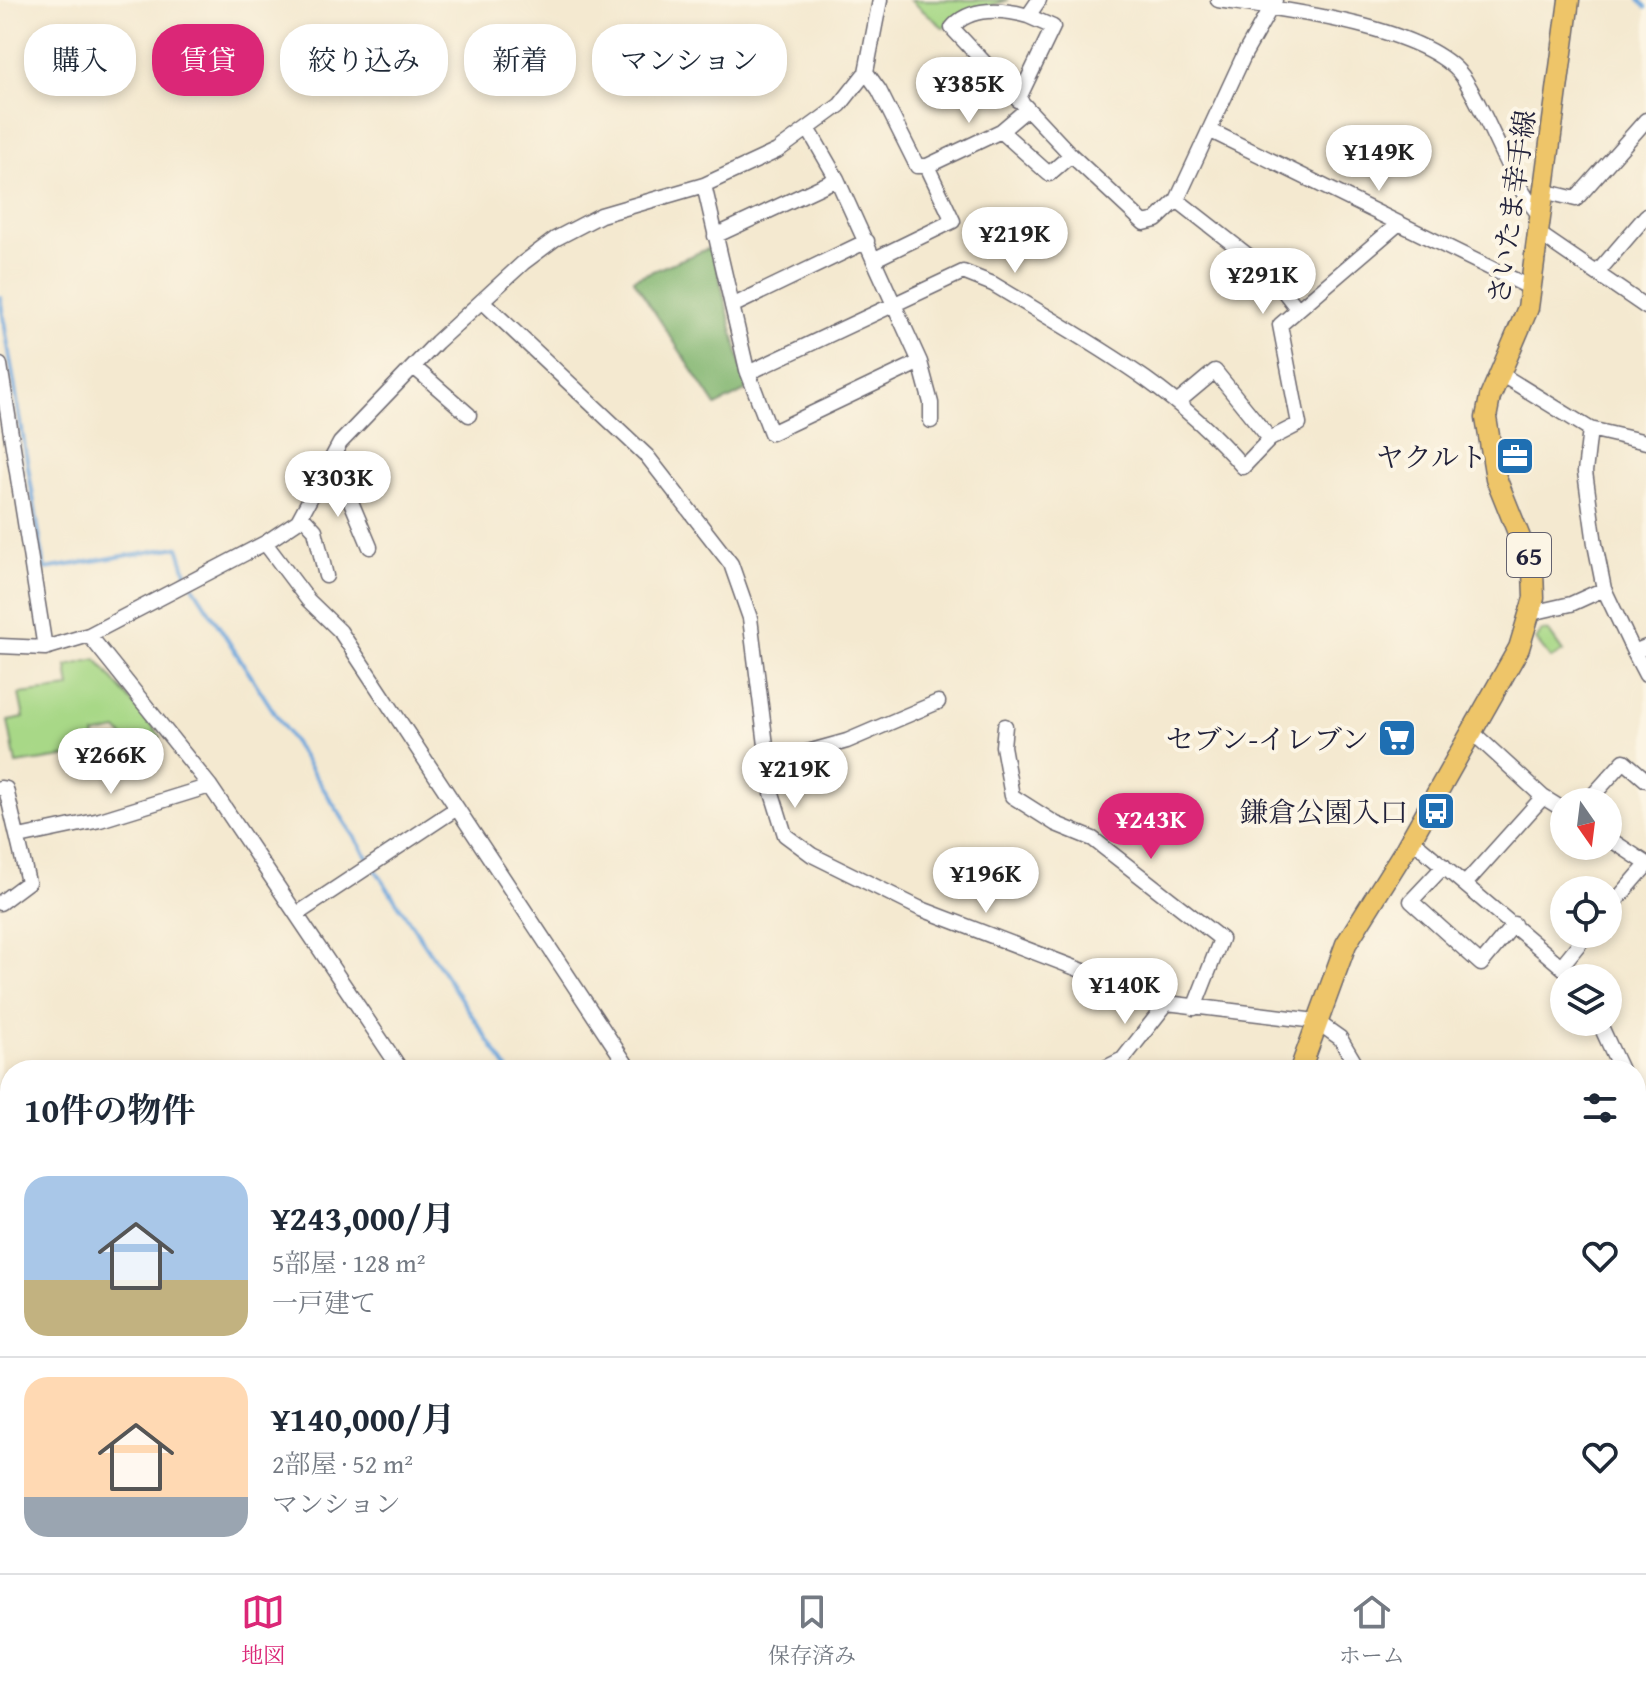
<!DOCTYPE html>
<html lang="ja">
<head>
<meta charset="utf-8">
<style>
	body { margin:0; font-family:"Gentium Book Plus","Noto Serif JP",serif; background:#f6f6f7; color:#1f2937; height:100vh; display:flex; flex-direction:column; font-size:30px; white-space:nowrap }
	* { box-sizing:border-box; margin:0 }
	p { font-size:26px; color:#747a83 }
	.icon { flex:none; width:44px; height:44px; fill:none; stroke:currentColor; stroke-width:2; stroke-linecap:round; stroke-linejoin:round }
	.map { position:relative; flex:1; overflow:hidden }
	.drawer { position:absolute; left:0px; top:1060px; width:1646px; height:514px; display:flex; flex-direction:column; background:#fff; border-radius:32px 32px 0 0; box-shadow:0 4px 12px #0003 }
	.drawer>* { flex:none }
	.banner { position:absolute; left:24px; top:24px; width:800px; height:72px; display:flex; gap:16px }
	.needle { width:52px; rotate:166deg }
	.tools { position:absolute; left:1550px; top:788px; display:grid; gap:16px }
	.tools a { display:grid; place-items:center; width:72px; height:72px; border-radius:50%; background:#fff; box-shadow:0 4px 12px #0003; font-size:40px }
	.price { position:absolute; translate:-50% -68px; padding:0 18px; border-radius:28px; background:#fff; color:#222; font-size:26px; line-height:52px; filter:drop-shadow(0 2px 4px #0008) }
	.price::after { content:''; position:absolute; left:50%; top:48px; width:24px; height:18px; margin-left:-12px; background:inherit; clip-path:polygon(0 0,100% 0,50% 100%) }
	.price.selected { background:#db2777; color:#fff }
	ul { padding:0; list-style:none }
	li { display:flex; align-items:center; gap:24px; height:200px; padding:0 24px }
	li+li { border-top:2px solid #e0e1e3 }
	li span { display:grid; place-items:center; flex:none; width:224px; height:160px; border-radius:24px; color:#555 }
	li>.icon { margin-inline-start:auto }
	span .icon { width:96px; height:96px; fill:#fffc; stroke-width:1 }
	li b { font-size:34px }
	h2 { display:flex; justify-content:space-between; align-items:center; height:96px; padding:0 24px; font-size:34px }
	.pill { padding:0 28px; border-radius:32px; background:#fff; box-shadow:0 4px 12px #0003; font-size:28px; line-height:72px }
	.pill.selected { background:#db2777; color:#fff }
	.menu { display:flex; justify-content:space-around; align-items:center; height:112px; border-top:2px solid #e0e1e3; background:#fff; font-size:22px; color:#747a83 }
	.menu a { display:grid; justify-items:center; gap:4px }
	.menu .selected { color:#db2777 }
	.map>svg:first-child { display:block }
</style>
</head>
<body>
<div class="map">
<svg width="1646" height="1573" viewBox="0 0 1646 1573">
	<rect width="100%" height="100%" fill="#fcf5e5"/>
	<filter id="ink" filterUnits="userSpaceOnUse"><feTurbulence type="fractalNoise" baseFrequency=".0125" numOctaves="2"/><feDisplacementMap in="SourceGraphic" scale="16" xChannelSelector="R" yChannelSelector="G"/><feConvolveMatrix kernelMatrix="1 2 1 2 8 2 1 2 1" color-interpolation-filters="sRGB"/></filter>
	<filter id="wash" filterUnits="userSpaceOnUse"><feTurbulence type="fractalNoise" baseFrequency=".006" numOctaves="4" result="noise"/><feDisplacementMap in="SourceGraphic" scale="32" xChannelSelector="R" yChannelSelector="G"/><feGaussianBlur stdDeviation="1.8" result="paint"/><feColorMatrix in="noise" values="0 0 0 0 0 0 0 0 0 0 0 0 0 0 0 0 0 1.4 0 .05"/><feComposite in="paint" operator="in"/></filter>
	<g filter="url(#wash)">
		<rect width="100%" height="100%" fill="#f4e9d0"/>
		<path fill="#a8d887" stroke="#657d61" stroke-width="2" d="M910 0H1008L956 17 944 28Z
			M1542 631 1549 632 1563 652 1551 659 1536 640Z
			M96 659 161 737 138 752 117 730 94 735 97 752 16 764 8 721 24 718 19 694 70 688 67 666Z"/>
		<path fill="#86b874" stroke="#546d58" stroke-width="2" d="M712 247 747 390 716 406 633 279Z"/>
		<g fill="none" stroke-linecap="round" stroke-linejoin="round">
			<path stroke="#6da6dc" stroke-width="4" d="M1639 0 1646 7
				M0 297 45 569 178 547 188 579
				M193 586 370 861
				M375 869 508 1070"/>
		</g>
	</g>
	<g filter="url(#ink)">
		<g fill="none" stroke-linecap="round" stroke-linejoin="round">
			<g stroke="#6c686f" stroke-width="17">
				<path id="minor" d="M1218 0C1279 9 1432 26 1465 80 1492 124 1506 174 1539 215
					M1028 16C1004 9 969 6 952 28L1071 155 1144 223 1156 220 1177 200 1245 53 1275 0
					M866 72 879 90 917 166H927L1001 131 1027 109
					M1018 100 1053 27 1028 16 1039 0
					M1001 131 1049 174 1071 155
					M1211 131 1531 288
					M704 185 747 370 771 433 920 362 837 179 809 130
					M1543 191 1576 199 1646 120
					M1177 200 1269 272 1296 307
					M1538 233 1646 307
					M715 236 837 179
					M875 259 953 221 927 166
					M1597 273 1646 216
					M482 301 647 456 731 564 750 618 772 793 785 835 812 855 919 908 1167 1003 1316 1021 1340 1038 1359 1070
					M732 306 867 241
					M920 362 931 403V421
					M0 365 45 648
					M414 367 469 415
					M748 373 963 272 993 284C1085 340 1172 384 1243 467L1270 439 1299 424 1280 325 1398 224
					M1499 373 1590 429 1646 442
					M1178 402 1215 371 1270 439
					M1590 429 1585 472 1595 544 1604 589 1634 652 1646 647
					M325 473 344 485 370 547
					M302 516 315 530 326 576
					M265 543 308 600 340 631 630 1070
					M1531 613 1571 604 1604 589
					M89 635 210 786 401 1070
					M0 646 45 648 89 635 265 543 298 521 340 443 437 342 523 263 555 239 601 215 704 185 777 151 840 105 866 72 880 0
					M1634 652 1646 675
					M1005 726 1003 746 1012 796 1056 824 1093 839 1221 939 1194 1008
					M1471 731 1543 797 1564 810
					M768 763 847 741 938 702
					M0 788 6 789 28 882 0 903
					M1587 802 1624 761 1646 780
					M19 837 100 820 210 786
					M1608 838 1646 863
					M1411 839 1575 978
					M1444 866 1411 901 1481 964 1514 924
					M1465 884 1543 797
					M1608 910 1646 866
					M297 914 457 808
					M1562 965 1587 934
					M1599 1022 1621 1070
					M1101 1070 1123 1059 1167 1003
					M1636 1098 1646 1114
					M1636 1286 1646 1297
					M1636 1378 1646 1390
					M1636 1410 1646 1405
					M1636 1556 1646 1550
					M298 1564 305 1573
					M740 1564 748 1573
					M1519 1564 1523 1573
					M1592 1564 1596 1573
					M771 1573 798 1564
					M1062 1573 1067 1564
					M1152 1573 1159 1564
					M1407 1573 1428 1564
					M1607 1573 1623 1564"/>
			</g>
			<g stroke="#6c686f" stroke-width="23">
				<path id="primary" d="M1300 1070 1346 944 1406 848 1519 648 1534 598 1533 570 1496 478 1486 418 1490 397 1528 308 1569 0
					M1243 1564 1244 1573"/>
			</g>
			<use href="#minor" stroke="#fff" stroke-width="14"/>
			<use href="#primary" stroke="#eec569" stroke-width="20"/>
		</g>
	</g>
	<defs>
		<g id="office-square" transform="scale(2)"><rect x="-9" y="-9" width="18" height="18" rx="4" fill="#1f6fb2" stroke="#fcf5e5"/><path d="M-6-3h4V-5.5h4V-3h4V5H-6ZM-1-4.5V-3h2v-1.5ZM-6 0V1H6V0Z" fill="#fff"/></g>
		<g id="supermarket-square" transform="scale(2)"><rect x="-9" y="-9" width="18" height="18" rx="4" fill="#1f6fb2" stroke="#fcf5e5"/><path d="M-6-5.5h2.5l.6 2H6L4.5 2H-2.5L-4.4-4H-6ZM-1.5 3.2a1.3 1.3 0 1 0 .1 0ZM3 3.2a1.3 1.3 0 1 0 .1 0Z" fill="#fff"/></g>
		<g id="bus-square" transform="scale(2)"><rect x="-9" y="-9" width="18" height="18" rx="4" fill="#1f6fb2" stroke="#fcf5e5"/><path d="M-5-6H5V4H4V6H2V4H-2V6H-4V4H-5ZM-3.5-4V0h7V-4ZM-3.5 1.2v1.5H-2V1.2ZM2 1.2v1.5H3.5V1.2Z" fill="#fff"/></g>
	</defs>
	<g fill-rule="evenodd">
		<use href="#office-square" x="1515" y="456"/>
		<use href="#supermarket-square" x="1397" y="738"/>
		<use href="#bus-square" x="1436" y="811"/>
	</g>
	<g text-anchor="middle" dominant-baseline="central" stroke-width="8" stroke-linejoin="round" paint-order="stroke">
		<rect fill="#fcf5e5" stroke="#63616e" stroke-width="2" x="1507" y="533" width="44" height="44" rx="6"/>
		<g font-size="26" font-weight="bold" fill="#22223b">
			<text x="1529" y="555">65</text>
		</g>
		<g font-size="28" fill="#22223b" stroke="#fcf5e5">
			<text transform="translate(1511 207) rotate(-82)">さいたま幸手線</text>
		</g>
		<g font-size="28" fill="#22223b" stroke="#fcf5e5" text-anchor="end">
			<text x="1487" y="456">ヤクルト</text>
			<text x="1369" y="738">セブン-イレブン</text>
			<text x="1408" y="811">鎌倉公園入口</text>
		</g>
	</g>
</svg>
<div class="tools">
<a><svg class="needle" viewBox="-14 -14 28 28"><path d="M0-13l5 13h-10z" fill="#e53935"/><path d="M0 13l5-13h-10z" fill="#747a83"/></svg></a>
<a><svg class="icon" aria-label="locate" viewBox="0 0 24 24"><circle cx="12" cy="12" r="6"/><path d="M12 2v4M12 18v4M2 12h4M18 12h4"/></svg></a>
<a><svg class="icon" aria-label="layers" viewBox="0 0 24 24"><path d="M12 4l9 5-9 5-9-5zM3 14l9 5 9-5"/></svg></a>
</div>
<b class="price" style="left:969px;top:125px">¥385K</b>
<b class="price" style="left:1379px;top:193px">¥149K</b>
<b class="price" style="left:1015px;top:275px">¥219K</b>
<b class="price" style="left:1263px;top:316px">¥291K</b>
<b class="price" style="left:338px;top:519px">¥303K</b>
<b class="price" style="left:111px;top:796px">¥266K</b>
<b class="price" style="left:795px;top:810px">¥219K</b>
<b class="price selected" style="left:1151px;top:861px">¥243K</b>
<b class="price" style="left:986px;top:915px">¥196K</b>
<b class="price" style="left:1125px;top:1026px">¥140K</b>
<div class="banner">
<a class="pill">購入</a>
<a class="pill selected">賃貸</a>
<a class="pill">絞り込み</a>
<a class="pill">新着</a>
<a class="pill">マンション</a>
</div>
<section class="drawer">
<h2>10件の物件<svg class="icon" aria-label="filters" viewBox="0 0 24 24"><path d="M4 7h16M4 17h16"/><circle cx="9" cy="7" r="2"/><circle cx="15" cy="17" r="2"/></svg></h2>
<ul>
<li><span style="background:linear-gradient(#a9c7e8 65%,#c2b280 0)"><svg class="icon" aria-label="home" viewBox="0 0 24 24"><path d="M3 11l9-7 9 7M6 9v11h12V9"/></svg></span><div><b>¥243,000/月</b><p>5部屋 · 128 m²</p><p>一戸建て</p></div><svg class="icon" aria-label="heart" viewBox="0 0 24 24"><path d="M12 20l-8-8c-3-5 5-10 8-4 3-6 11-1 8 4z"/></svg></li>
<li><span style="background:linear-gradient(#ffd9b3 75%,#9aa5b1 0)"><svg class="icon" aria-label="home" viewBox="0 0 24 24"><path d="M3 11l9-7 9 7M6 9v11h12V9"/></svg></span><div><b>¥140,000/月</b><p>2部屋 · 52 m²</p><p>マンション</p></div><svg class="icon" aria-label="heart" viewBox="0 0 24 24"><path d="M12 20l-8-8c-3-5 5-10 8-4 3-6 11-1 8 4z"/></svg></li>
</ul>
</section>
</div>
<nav class="menu">
<a class="selected"><svg class="icon" aria-label="map" viewBox="0 0 24 24"><path d="M3 6l6-2 6 2 6-2v14l-6 2-6-2-6 2zM9 4v14M15 6v14"/></svg>地図</a>
<a><svg class="icon" aria-label="saved" viewBox="0 0 24 24"><path d="M7 4h10v16l-5-4-5 4z"/></svg>保存済み</a>
<a><svg class="icon" aria-label="home" viewBox="0 0 24 24"><path d="M3 11l9-7 9 7M6 9v11h12V9"/></svg>ホーム</a>
</nav>
</body>
</html>
